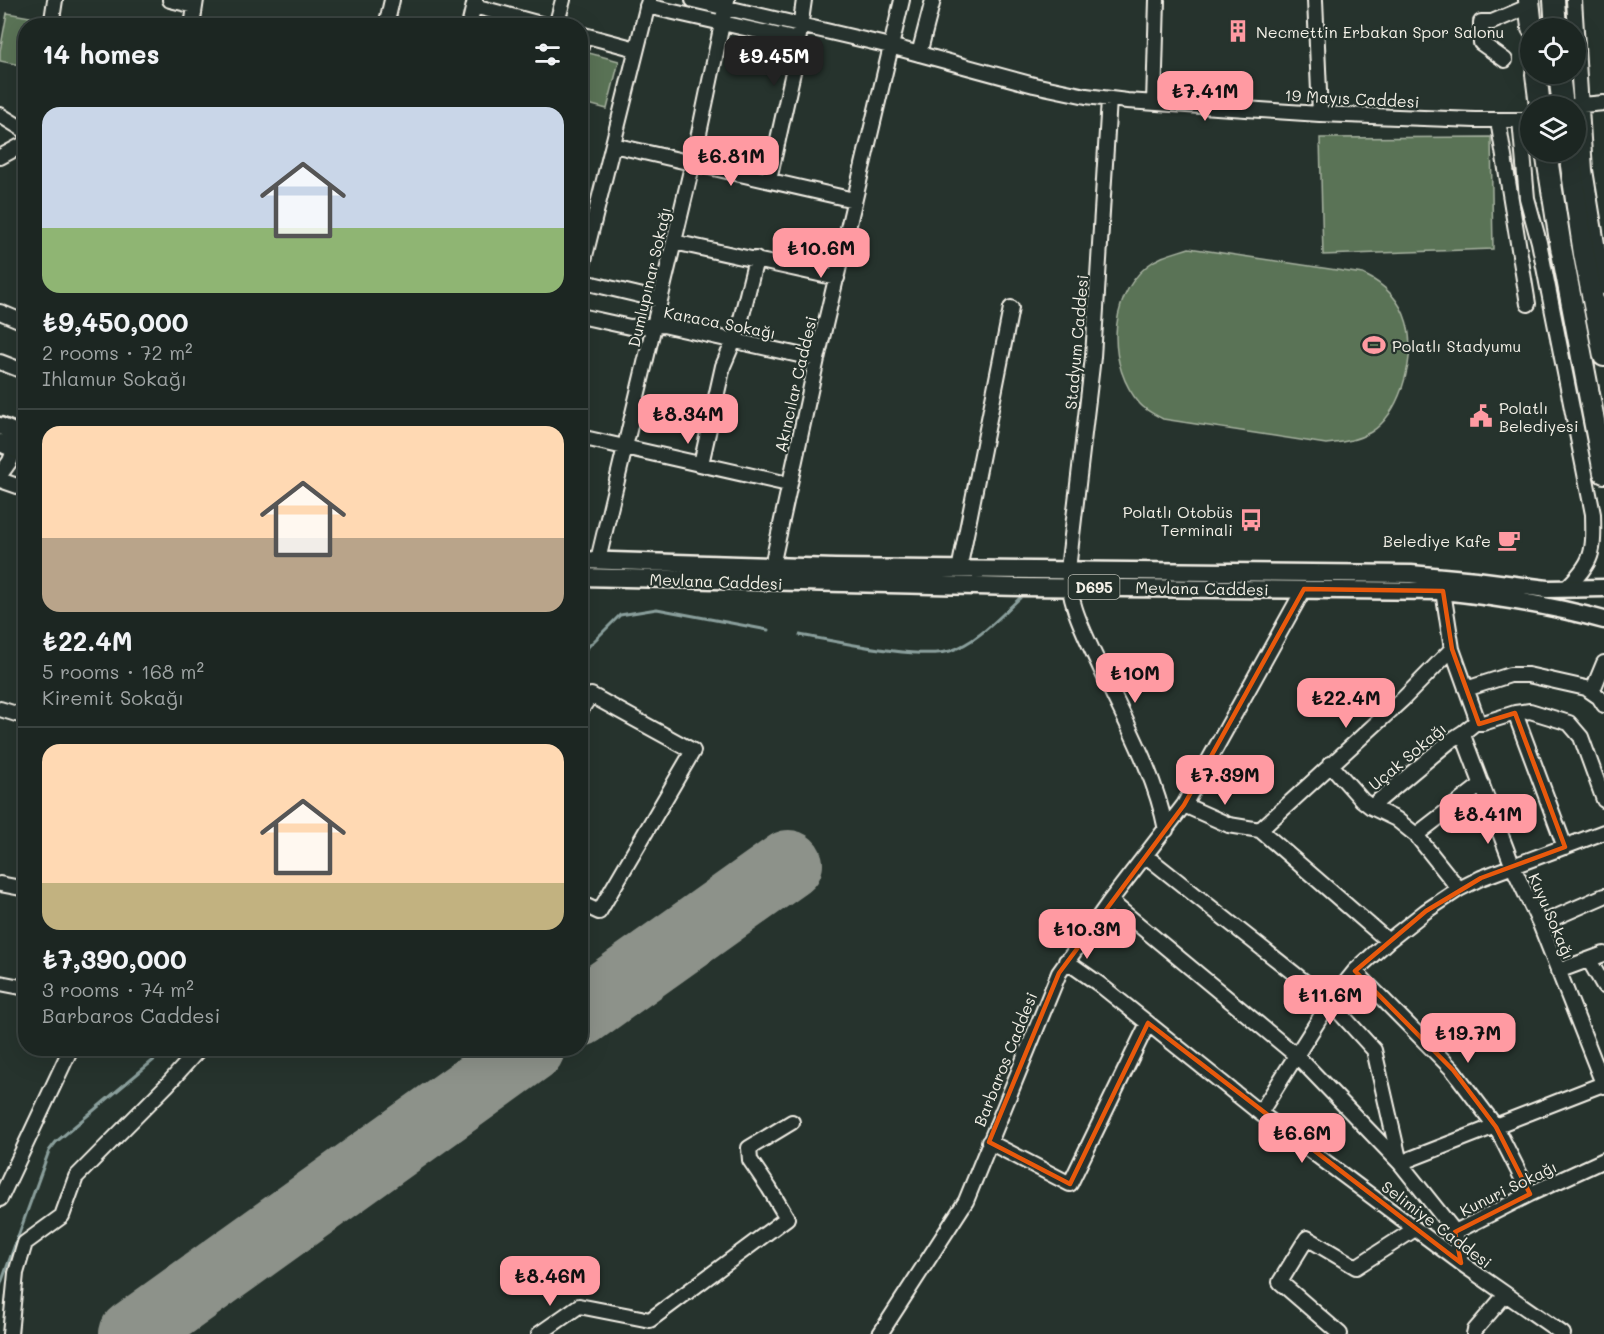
<!DOCTYPE html>
<html lang="en">
<head>
<meta charset="utf-8">
<style>
	body { margin:0; font-family:Mali,sans-serif; background:#29322f; color:#f1f3f6; height:100vh; display:flex; flex-direction:column; font-size:22px; white-space:nowrap }
	* { box-sizing:border-box; margin:0 }
	p { font-size:20px; color:#a0a5a5 }
	.icon { flex:none; width:33px; height:33px; fill:none; stroke:currentColor; stroke-width:2; stroke-linecap:round; stroke-linejoin:round }
	.map { position:relative; flex:1; overflow:hidden }
	.details { position:absolute; left:18px; top:18px; width:570px; height:1038px; display:flex; flex-direction:column; background:#1c2622; border-radius:24px; box-shadow:0 6px 24px #0002,0 0 0 2px #3a4340 }
	.details>* { flex:none }
	.fabs { position:absolute; left:1520px; top:18px; display:grid; gap:12px }
	.fabs a { display:grid; place-items:center; width:66px; height:66px; border-radius:50%; background:#1c2622; box-shadow:0 6px 24px #0002,0 0 0 2px #3a4340; font-size:30px }
	.price { position:absolute; translate:-50% -51px; padding:0 14px; border-radius:12px; background:#ff9aa2; color:#111; font-size:20px; line-height:39px; filter:drop-shadow(0 2px 3px #0008) }
	.price::after { content:''; position:absolute; left:50%; top:36px; width:18px; height:14px; margin-left:-9px; background:inherit; clip-path:polygon(0 0,100% 0,50% 100%) }
	.price.current { background:#222; color:#fff }
	ul { padding:0; list-style:none }
	li { display:grid; align-content:center; gap:12px; height:318px; padding:0 24px }
	li+li { border-top:2px solid #3a4340 }
	li span { display:grid; place-items:center; height:186px; border-radius:18px; color:#555 }
	li>.icon { margin-inline-start:auto }
	span .icon { width:108px; height:108px; fill:#fffc; stroke-width:1 }
	li b { font-size:26px }
	h2 { display:flex; justify-content:space-between; align-items:center; height:72px; padding:0 24px; font-size:26px }
	.map>svg:first-child { display:block }
</style>
</head>
<body>
<div class="map">
<svg width="1604" height="1334" viewBox="0 0 1604 1334">
	<rect width="100%" height="100%" fill="#26332d"/>
	<filter id="ink" filterUnits="userSpaceOnUse"><feTurbulence type="fractalNoise" baseFrequency=".0167" numOctaves="2"/><feDisplacementMap in="SourceGraphic" scale="12" xChannelSelector="R" yChannelSelector="G"/><feConvolveMatrix kernelMatrix="1 2 1 2 8 2 1 2 1" color-interpolation-filters="sRGB"/></filter>
	<g filter="url(#ink)">
		<path fill="#5a7357" stroke="#a7b2a0" stroke-width="1.5" d="M7 13 36 18 34 25 26 26 25 66 0 61V51Z
			M589 53 619 61 607 109 581 102V86Z
			M1491 137 1493 249 1323 255 1320 138Z
			M1189 248 1363 274C1411 297 1418 341 1402 388 1396 405 1387 422 1371 432 1356 441 1342 442 1326 444L1163 419C1156 415 1146 411 1140 404 1107 367 1107 299 1147 266 1159 256 1174 253 1189 248Z"/>
		<g fill="none" stroke-linecap="round" stroke-linejoin="round">
			<path stroke="#8a9f9c" stroke-width="3" d="M800 635C835 641 919 660 950 651 978 642 999 617 1020 598
				M580 655 620 615 657 609 768 630
				M0 1286 49 1151 56 1142 168 1048"/>
			<path stroke="#8d928a" stroke-width="68" d="M580 1013 789 864
				M133 1334 531 1048"/>
			<g stroke="#f4f1e8" stroke-width="18">
				<path id="minor" d="M170 0 195 6
					M693 0 890 46 1034 85 1086 96 1127 101 1320 114 1475 120H1530
					M1315 0 1320 114
					M1574 0 1585 170 1604 287
					M474 6 548 26
					M647 6 798 40
					M51 26 55 0
					M192 26 196 0
					M386 26 392 0
					M469 26 475 0
					M556 26 563 0
					M580 34 636 49
					M580 51 584 35
					M919 54 933 0
					M1505 60 1481 43V22H1492L1530 6
					M1109 99 1093 357 1069 561C1065 600 1085 634 1101 669 1125 721 1155 773 1166 830
					M1154 103 1157 0
					M1572 106 1604 103
					M0 115 26 131
					M1498 120 1528 304
					M1520 120 1527 198 1539 242 1593 514C1594 552 1594 562 1565 589
					M613 145 854 200
					M0 157 26 143
					M769 180 795 63 804 0
					M674 242 837 278
					M580 276 649 0
					M580 281 660 300
					M0 312 26 323
					M580 316 630 327 663 325 817 359
					M0 362 26 372
					M580 437 788 484
					M701 464 723 366 738 331 756 259
					M0 475 10 461 26 419
					M0 480 26 489
					M598 560 693 162 727 0
					M772 566 817 359 902 0
					M959 570 1011 308
					M1443 591 1452 649 1476 716 1475 723 1464 732V738L1513 867 1540 924 1604 1086
					M1466 689 1510 675H1528L1586 688 1599 697 1604 705
					M1592 692 1604 663
					M0 709 26 717
					M580 711 591 695 693 751 599 912 580 903
					M1515 713 1565 847
					M1475 723H1483L1515 713 1530 711 1569 723 1581 737 1604 800
					M1330 764 1362 800 1371 807 1396 819 1416 835 1459 889
					M1184 805 1229 825 1260 830 1388 941
					M1371 807 1450 741 1464 732
					M1260 830 1403 699 1452 649
					M1416 835 1482 784
					M1146 856 1330 1002 1374 1050 1400 1163 1455 1232
					M0 884 26 889
					M1110 901 1297 1056 1400 1163 1603 1084
					M1540 924 1604 896
					M1589 960 1604 986
					M1066 961 1099 984 1260 1113 1461 1263 1563 1334
					M1355 971 1453 1070 1496 1127 1530 1194
					M1558 971 1604 954
					M0 983 26 988
					M1260 1113 1330 1002 1355 971 1388 941 1426 911 1459 889 1481 878 1604 832
					M989 1142 1070 1184 1148 1023
					M0 1199 71 1048
					M1461 1263 1455 1232 1530 1194 1604 1160
					M641 1318 579 1306 650 1320 787 1218 769 1188 750 1160 749 1148 792 1122
					M10 1334 16 1273 25 1243 62 1216 76 1177 167 1085 200 1048
					M539 1334 579 1306
					M880 1334 966 1201 1059 973 1110 901 1184 805 1304 589
					M1340 1334 1280 1282 1307 1238 1356 1267 1415 1229
					M1474 1334 1475 1330 1505 1295"/>
			</g>
			<g stroke="#f4f1e8" stroke-width="21">
				<path id="major" d="M0 426 26 437
					M0 443 26 454
					M580 560 835 568 1411 574 1476 580 1547 589 1604 588
					M580 577 1020 587 1443 591C1498 597 1551 605 1604 620"/>
			</g>
			<g stroke="#f4f1e8" stroke-width="24">
				<path id="highway" d="M1529 0 1532 28
					M1554 0 1556 28
					M1536 74 1540 106
					M1559 74 1563 106
					M1546 152 1561 247 1604 473
					M1569 152 1584 254 1604 356"/>
			</g>
			<use href="#minor" stroke="#26332d" stroke-width="14"/>
			<use href="#major" stroke="#26332d" stroke-width="16"/>
			<use href="#highway" stroke="#26332d" stroke-width="20"/>
		</g>
	</g>
	<path fill="none" stroke="#e8590c" stroke-width="4.5" stroke-linejoin="round" d="M1304 589 1443 591 1452 649 1479 724 1515 713 1565 847 1481 878 1426 911 1355 971 1453 1070 1496 1127 1530 1194 1455 1232 1461 1263 1148 1023 1070 1184 989 1142 1059 973 1184 805Z"/>
	<defs>
		<g id="building-bare" transform="scale(1.8)"><path d="M-4-6H4V6H1V3H-1V6H-4ZM-2.5-4.3h1.7v1.8h-1.7ZM.8-4.3h1.7v1.8H.8ZM-2.5-1h1.7V.8h-1.7ZM.8-1h1.7V.8H.8Z" fill="#ff9aa2" stroke="#26332d" stroke-width="2.5" paint-order="stroke"/></g>
		<g id="stadium-bare" transform="scale(1.8)"><path d="M0-5a6.5 5 0 1 0 0 10a6.5 5 0 1 0 0-10ZM-3.5-1.8h7v3.6h-7Z" fill="#ff9aa2" stroke="#26332d" stroke-width="2.5" paint-order="stroke"/></g>
		<g id="civic-bare" transform="scale(1.8)"><path d="M-.6-6.5H3V-4.5H.6V-3L4-1V1h2V6H-6V1h2V-1L-.6-3ZM-1.2 2.5V6h2.4V2.5Z" fill="#ff9aa2" stroke="#26332d" stroke-width="2.5" paint-order="stroke"/></g>
		<g id="bus-bare" transform="scale(1.8)"><path d="M-5-6H5V4H4V6H2V4H-2V6H-4V4H-5ZM-3.5-4V0h7V-4ZM-3.5 1.2v1.5H-2V1.2ZM2 1.2v1.5H3.5V1.2Z" fill="#ff9aa2" stroke="#26332d" stroke-width="2.5" paint-order="stroke"/></g>
		<g id="cafe-bare" transform="scale(1.8)"><path d="M-5.5-4.5H6V0H3Q3 3.5 0 3.5H-2.5Q-5.5 3.5-5.5 0ZM3-3.2v2h1.7v-2ZM-6 4.5H4V6H-6Z" fill="#ff9aa2" stroke="#26332d" stroke-width="2.5" paint-order="stroke"/></g>
	</defs>
	<g fill-rule="evenodd">
		<use href="#building-bare" x="1238" y="31"/>
		<use href="#stadium-bare" x="1374" y="345"/>
		<use href="#civic-bare" x="1481" y="416"/>
		<use href="#bus-bare" x="1251" y="520"/>
		<use href="#cafe-bare" x="1509" y="540"/>
	</g>
	<g text-anchor="middle" dominant-baseline="central" stroke-width="4.5" stroke-linejoin="round" paint-order="stroke">
		<rect fill="#26332d" stroke="#b6b8b0" stroke-width="1.5" x="1068.5" y="575" width="51" height="24" rx="4.5"/>
		<g font-size="15" font-weight="bold" fill="#f4f1e8">
			<text x="1094" y="587">D695</text>
		</g>
		<g font-size="16" fill="#f4f1e8" stroke="#26332d" text-anchor="start">
			<text x="1256" y="31">Necmettin Erbakan Spor Salonu</text>
			<text x="1392" y="345">Polatlı Stadyumu</text>
			<text x="1499" y="407">Polatlı<tspan x="1499" dy="18">Belediyesi</tspan></text>
			<text x="1233" y="511" text-anchor="end">Polatlı Otobüs<tspan x="1233" dy="18">Terminali</tspan></text>
			<text x="1491" y="540" text-anchor="end">Belediye Kafe</text>
		</g>
		<g font-size="16" fill="#f4f1e8" stroke="#26332d">
			<text transform="translate(1352 98) rotate(3)">19 Mayıs Caddesi</text>
			<text transform="translate(649 277) rotate(-77)">Dumlupınar Sokağı</text>
			<text transform="translate(720 322) rotate(11)">Karaca Sokağı</text>
			<text transform="translate(1076 342) rotate(-85)">Stadyum Caddesi</text>
			<text transform="translate(795 384) rotate(-77)">Akıncılar Caddesi</text>
			<text transform="translate(716 581) rotate(2)">Mevlana Caddesi</text>
			<text transform="translate(1202 588) rotate(1)">Mevlana Caddesi</text>
			<text transform="translate(1407 756) rotate(-40)">Uçak Sokağı</text>
			<text transform="translate(1552 916) rotate(67)">Kuyu Sokağı</text>
			<text transform="translate(1005 1059) rotate(-68)">Barbaros Caddesi</text>
			<text transform="translate(1508 1188) rotate(-26)">Kunuri Sokağı</text>
			<text transform="translate(1437 1224) rotate(37)">Selimiye Caddesi</text>
		</g>
	</g>
</svg>
<div class="fabs">
<a><svg class="icon" aria-label="locate" viewBox="0 0 24 24"><circle cx="12" cy="12" r="6"/><path d="M12 2v4M12 18v4M2 12h4M18 12h4"/></svg></a>
<a><svg class="icon" aria-label="layers" viewBox="0 0 24 24"><path d="M12 4l9 5-9 5-9-5zM3 14l9 5 9-5"/></svg></a>
</div>
<b class="price current" style="left:774px;top:87px">₺9.45M</b>
<b class="price" style="left:1205px;top:122px">₺7.41M</b>
<b class="price" style="left:731px;top:187px">₺6.81M</b>
<b class="price" style="left:821px;top:279px">₺10.6M</b>
<b class="price" style="left:688px;top:445px">₺8.34M</b>
<b class="price" style="left:1135px;top:704px">₺10M</b>
<b class="price" style="left:1346px;top:729px">₺22.4M</b>
<b class="price" style="left:1225px;top:806px">₺7.39M</b>
<b class="price" style="left:1488px;top:845px">₺8.41M</b>
<b class="price" style="left:1087px;top:960px">₺10.3M</b>
<b class="price" style="left:1330px;top:1026px">₺11.6M</b>
<b class="price" style="left:1468px;top:1064px">₺19.7M</b>
<b class="price" style="left:1302px;top:1164px">₺6.6M</b>
<b class="price" style="left:550px;top:1307px">₺8.46M</b>
<section class="details">
<h2>14 homes<svg class="icon" aria-label="filters" viewBox="0 0 24 24"><path d="M4 7h16M4 17h16"/><circle cx="9" cy="7" r="2"/><circle cx="15" cy="17" r="2"/></svg></h2>
<ul>
<li><span style="background:linear-gradient(#c9d6e8 65%,#8fb573 0)"><svg class="icon" aria-label="home" viewBox="0 0 24 24"><path d="M3 11l9-7 9 7M6 9v11h12V9"/></svg></span><div><b>₺9,450,000</b><p>2 rooms · 72 m²</p><p>Ihlamur Sokağı</p></div></li>
<li><span style="background:linear-gradient(#ffd9b3 60%,#b9a48a 0)"><svg class="icon" aria-label="home" viewBox="0 0 24 24"><path d="M3 11l9-7 9 7M6 9v11h12V9"/></svg></span><div><b>₺22.4M</b><p>5 rooms · 168 m²</p><p>Kiremit Sokağı</p></div></li>
<li><span style="background:linear-gradient(#ffd9b3 75%,#c2b280 0)"><svg class="icon" aria-label="home" viewBox="0 0 24 24"><path d="M3 11l9-7 9 7M6 9v11h12V9"/></svg></span><div><b>₺7,390,000</b><p>3 rooms · 74 m²</p><p>Barbaros Caddesi</p></div></li>
</ul>
</section>
</div>
</body>
</html>
